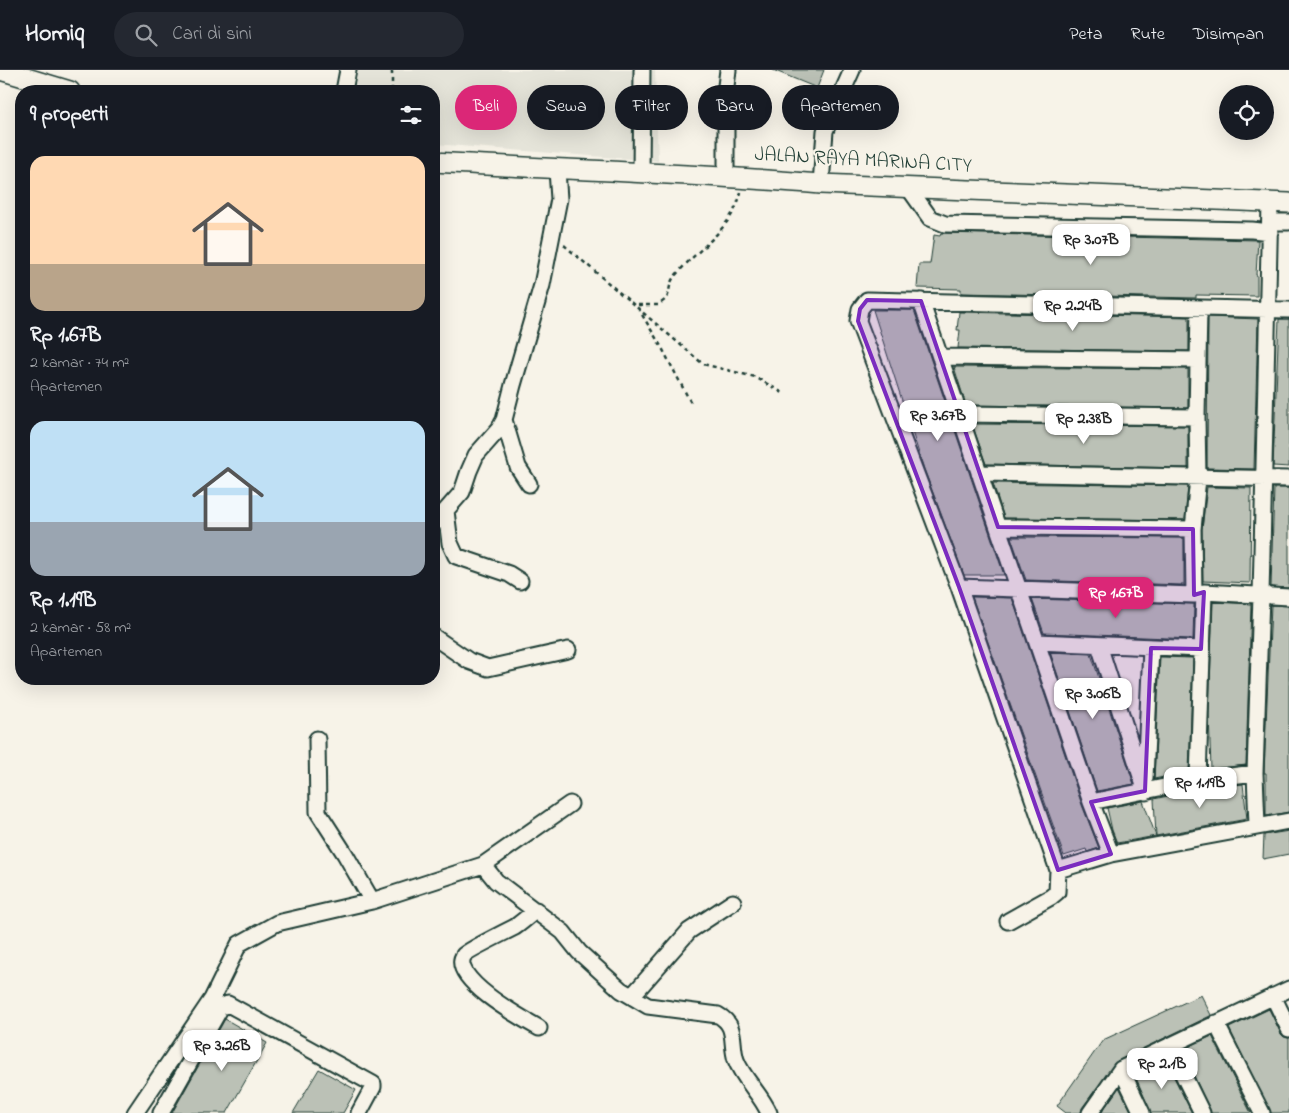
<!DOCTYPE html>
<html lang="id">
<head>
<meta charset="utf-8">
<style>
	body { margin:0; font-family:"Indie Flower",sans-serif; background:#242831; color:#f1f3f6; height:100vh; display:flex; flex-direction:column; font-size:19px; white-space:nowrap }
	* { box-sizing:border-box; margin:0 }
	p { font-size:16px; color:#9ea1a6 }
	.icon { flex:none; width:28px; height:28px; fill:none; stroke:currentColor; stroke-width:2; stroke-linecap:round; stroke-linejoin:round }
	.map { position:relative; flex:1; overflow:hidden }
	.sheet { position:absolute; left:15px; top:15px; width:425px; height:600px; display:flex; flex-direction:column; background:#171b24; border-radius:20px; box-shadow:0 5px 20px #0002 }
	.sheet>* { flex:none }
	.top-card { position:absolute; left:455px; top:15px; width:475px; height:45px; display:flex; gap:10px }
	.fabs { position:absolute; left:1219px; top:15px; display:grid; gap:10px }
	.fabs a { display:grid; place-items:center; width:55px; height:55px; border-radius:50%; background:#171b24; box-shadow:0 5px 20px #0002; font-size:25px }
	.price { position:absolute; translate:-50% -42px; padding:0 11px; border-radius:10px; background:#fff; color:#222; font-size:16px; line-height:32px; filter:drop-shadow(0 1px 2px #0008) }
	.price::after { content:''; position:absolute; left:50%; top:30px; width:15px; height:11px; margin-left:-8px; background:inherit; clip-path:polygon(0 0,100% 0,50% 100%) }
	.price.on { background:#db2777; color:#fff }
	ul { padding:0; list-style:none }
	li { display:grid; align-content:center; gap:10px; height:265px; padding:0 15px }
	li span { display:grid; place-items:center; height:155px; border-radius:15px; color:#555 }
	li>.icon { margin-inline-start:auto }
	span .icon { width:90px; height:90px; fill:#fffc; stroke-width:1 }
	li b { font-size:21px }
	h2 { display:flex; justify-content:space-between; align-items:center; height:60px; padding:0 15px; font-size:21px }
	.tag { padding:0 18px; border-radius:22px; background:#171b24; box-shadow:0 5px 20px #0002; font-size:18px; line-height:45px }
	.tag.on { background:#db2777; color:#fff }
	header { display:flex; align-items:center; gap:30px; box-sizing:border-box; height:70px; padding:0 25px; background:#171b24; border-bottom:1px solid #363941 }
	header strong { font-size:24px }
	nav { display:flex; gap:28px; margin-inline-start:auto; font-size:18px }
	.search { width:350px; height:45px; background:#242831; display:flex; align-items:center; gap:12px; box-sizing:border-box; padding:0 18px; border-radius:28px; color:#9ea1a6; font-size:19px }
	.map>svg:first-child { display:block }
</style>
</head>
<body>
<header>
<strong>Homiq</strong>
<div class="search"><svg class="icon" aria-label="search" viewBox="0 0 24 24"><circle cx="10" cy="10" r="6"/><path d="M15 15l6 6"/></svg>Cari di sini</div>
<nav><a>Peta</a><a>Rute</a><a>Disimpan</a></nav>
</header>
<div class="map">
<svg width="1289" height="1043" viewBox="0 0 1289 1043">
	<rect width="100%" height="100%" fill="#f7f3e8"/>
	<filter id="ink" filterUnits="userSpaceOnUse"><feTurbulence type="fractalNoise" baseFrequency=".02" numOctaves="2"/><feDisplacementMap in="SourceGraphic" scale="10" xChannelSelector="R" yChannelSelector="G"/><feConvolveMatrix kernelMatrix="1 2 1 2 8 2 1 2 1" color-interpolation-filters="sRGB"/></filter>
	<g filter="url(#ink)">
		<path fill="#e5e4d9" d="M355 0H655L658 91 434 74V21H353Z"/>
		<path fill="#bbc1b6" stroke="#1f3d34" d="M773 0H824L817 18Z
			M941 163 1258 170 1256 205H1257V226L1196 225V228L961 223V219L917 218 919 194H930L934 165 940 166Z
			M873 240H914L1004 505H964L924 399Z
			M959 242 1189 247V281L958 278 960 260H957Z
			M1208 247 1258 249 1254 399 1207 398Z
			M1279 249H1289V397L1273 396Z
			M954 297 1188 299V338L966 335Z
			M972 354 1188 356V398L986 394Z
			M993 413 1188 416 1185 450 1004 448Z
			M1207 417 1251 418 1250 513 1203 511 1202 459Z
			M1274 418H1289V518L1271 517Z
			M1011 467 1184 468V515L1026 510Z
			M972 527 1012 528 1082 735 1099 778 1087 782 1086 779 1064 786Z
			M1032 529 1194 534 1193 569 1044 563Z
			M1213 532 1251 534 1246 695 1211 699 1209 644Z
			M1271 535 1289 536V742L1266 746V703H1264Z
			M1050 582 1091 584 1134 714 1097 721Z
			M1160 587 1193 588 1189 702 1154 709Z
			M1243 714 1247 749 1156 766 1154 729 1200 719Z
			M1143 731 1156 766 1117 773 1112 760 1107 738Z
			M1289 761V784L1263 789 1264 765Z
			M1201 925 1211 945 1210 946 1117 991 1082 1038 1081 1043H1066L1057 1036 1103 970Z
			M1269 939 1281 964 1284 967 1289 968V1043H1271L1229 958Z
			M225 949 267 973 227 1043H172Z
			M1212 966 1251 1043H1211L1182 980Z
			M1165 989 1192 1043H1151L1134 1003Z
			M319 999 356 1020 343 1043H293Z
			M1119 1017 1132 1043H1101Z"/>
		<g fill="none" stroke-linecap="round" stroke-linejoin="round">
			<g stroke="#1f3d34" stroke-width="19">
				<path id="minor" d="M344 21 348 0
					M641 103 642 0
					M726 107V16L728 0
					M821 114 825 61 852 0
					M908 117 930 148 945 154 1252 160 1270 162
					M1270 152H1289
					M921 231 1091 732 1111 784
					M940 287 1197 290
					M959 344 1197 347 1198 408 1193 459
					M1197 347 1199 238
					M504 350 518 397 529 414
					M979 403 1289 409
					M446 441 450 473 456 486 509 504 520 511
					M434 454 462 422 469 401 476 385 499 359 504 350 513 315 542 215 559 129 557 100
					M998 457 1193 459 1194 525
					M959 517 1194 525 1204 522 1289 527
					M434 567 469 591 488 598 568 580
					M1037 572 1201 579
					M1099 575 1146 722
					M1145 708 1151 578
					M1198 710 1204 522
					M1091 732 1198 710 1255 703
					M1257 756 1255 703 1261 526 1270 133
					M483 795 496 811 563 862 579 882 621 920 648 936 718 945C738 956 730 972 736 990 743 1009 761 1024 769 1043
					M1058 800 1111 784 1289 751
					M372 831 483 795 570 734
					M536 840C529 846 522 852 515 857 507 861 467 881 464 885 448 908 523 949 539 958
					M1008 851 1051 827 1057 822 1058 800 959 517 858 251 860 239 867 230 1289 240
					M632 926 689 861 733 832
					M1273 926 1289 959
					M1216 953 1262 1043
					M1169 976 1202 1043
					M1121 999 1142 1043
					M135 1043 212 929 239 874 277 853 372 831 345 784 318 742 317 669
					M161 1043 221 937 228 934 373 1014V1017L359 1043
					M1090 1043 1121 999 1289 919"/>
			</g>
			<g stroke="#1f3d34" stroke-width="22">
				<path id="major" d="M0 0 70 21
					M434 92C563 100 692 103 821 114L1289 133"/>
			</g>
			<path stroke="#1f3d34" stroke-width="2.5" stroke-dasharray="4 4" stroke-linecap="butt" d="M392 21V0
				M564 175 703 294 755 307 783 323
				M638 235H658C661 233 665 230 667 228 670 221 669 212 675 206 698 178 732 160 741 122
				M638 238 662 278 692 335"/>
			<use href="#minor" stroke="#f7f3e8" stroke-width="15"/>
			<use href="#major" stroke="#f7f3e8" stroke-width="19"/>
		</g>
	</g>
	<path fill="#7b2cbf" fill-opacity="0.2" stroke="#7b2cbf" stroke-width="4" stroke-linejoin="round" d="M867 230 921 231 998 457 1193 459 1194 525 1204 522 1201 579 1151 578 1145 721 1091 732 1111 784 1058 800 959 517 858 251 860 239Z"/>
	<g text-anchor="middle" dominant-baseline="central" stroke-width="4.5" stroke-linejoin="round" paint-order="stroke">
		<g font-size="20" fill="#1f3d34" stroke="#f7f3e8">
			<text transform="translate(863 91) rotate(3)">JALAN RAYA MARINA CITY</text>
		</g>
	</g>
</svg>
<div class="fabs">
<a><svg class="icon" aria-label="locate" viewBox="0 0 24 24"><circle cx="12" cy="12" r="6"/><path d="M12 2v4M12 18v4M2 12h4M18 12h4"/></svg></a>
</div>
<b class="price" style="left:1091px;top:196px">Rp 3.07B</b>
<b class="price" style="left:1073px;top:262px">Rp 2.24B</b>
<b class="price" style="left:938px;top:372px">Rp 3.67B</b>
<b class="price" style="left:1084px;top:375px">Rp 2.38B</b>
<b class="price on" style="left:1116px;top:549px">Rp 1.67B</b>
<b class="price" style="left:1093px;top:650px">Rp 3.06B</b>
<b class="price" style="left:1200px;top:739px">Rp 1.19B</b>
<b class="price" style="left:222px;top:1002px">Rp 3.26B</b>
<b class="price" style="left:1162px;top:1020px">Rp 2.1B</b>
<div class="top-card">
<a class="tag on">Beli</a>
<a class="tag">Sewa</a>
<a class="tag">Filter</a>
<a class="tag">Baru</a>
<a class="tag">Apartemen</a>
</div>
<section class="sheet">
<h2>9 properti<svg class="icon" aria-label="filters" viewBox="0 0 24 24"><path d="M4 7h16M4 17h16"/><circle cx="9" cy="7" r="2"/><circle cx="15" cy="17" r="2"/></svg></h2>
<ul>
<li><span style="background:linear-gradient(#ffd9b3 70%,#b9a48a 0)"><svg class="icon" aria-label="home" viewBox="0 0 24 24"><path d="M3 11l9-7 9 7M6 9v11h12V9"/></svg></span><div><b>Rp 1.67B</b><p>2 kamar · 74 m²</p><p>Apartemen</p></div></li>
<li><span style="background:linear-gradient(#bfe0f5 65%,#9aa5b1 0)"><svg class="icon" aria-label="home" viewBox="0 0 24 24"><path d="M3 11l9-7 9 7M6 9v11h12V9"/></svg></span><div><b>Rp 1.19B</b><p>2 kamar · 58 m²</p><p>Apartemen</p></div></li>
</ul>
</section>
</div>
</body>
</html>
